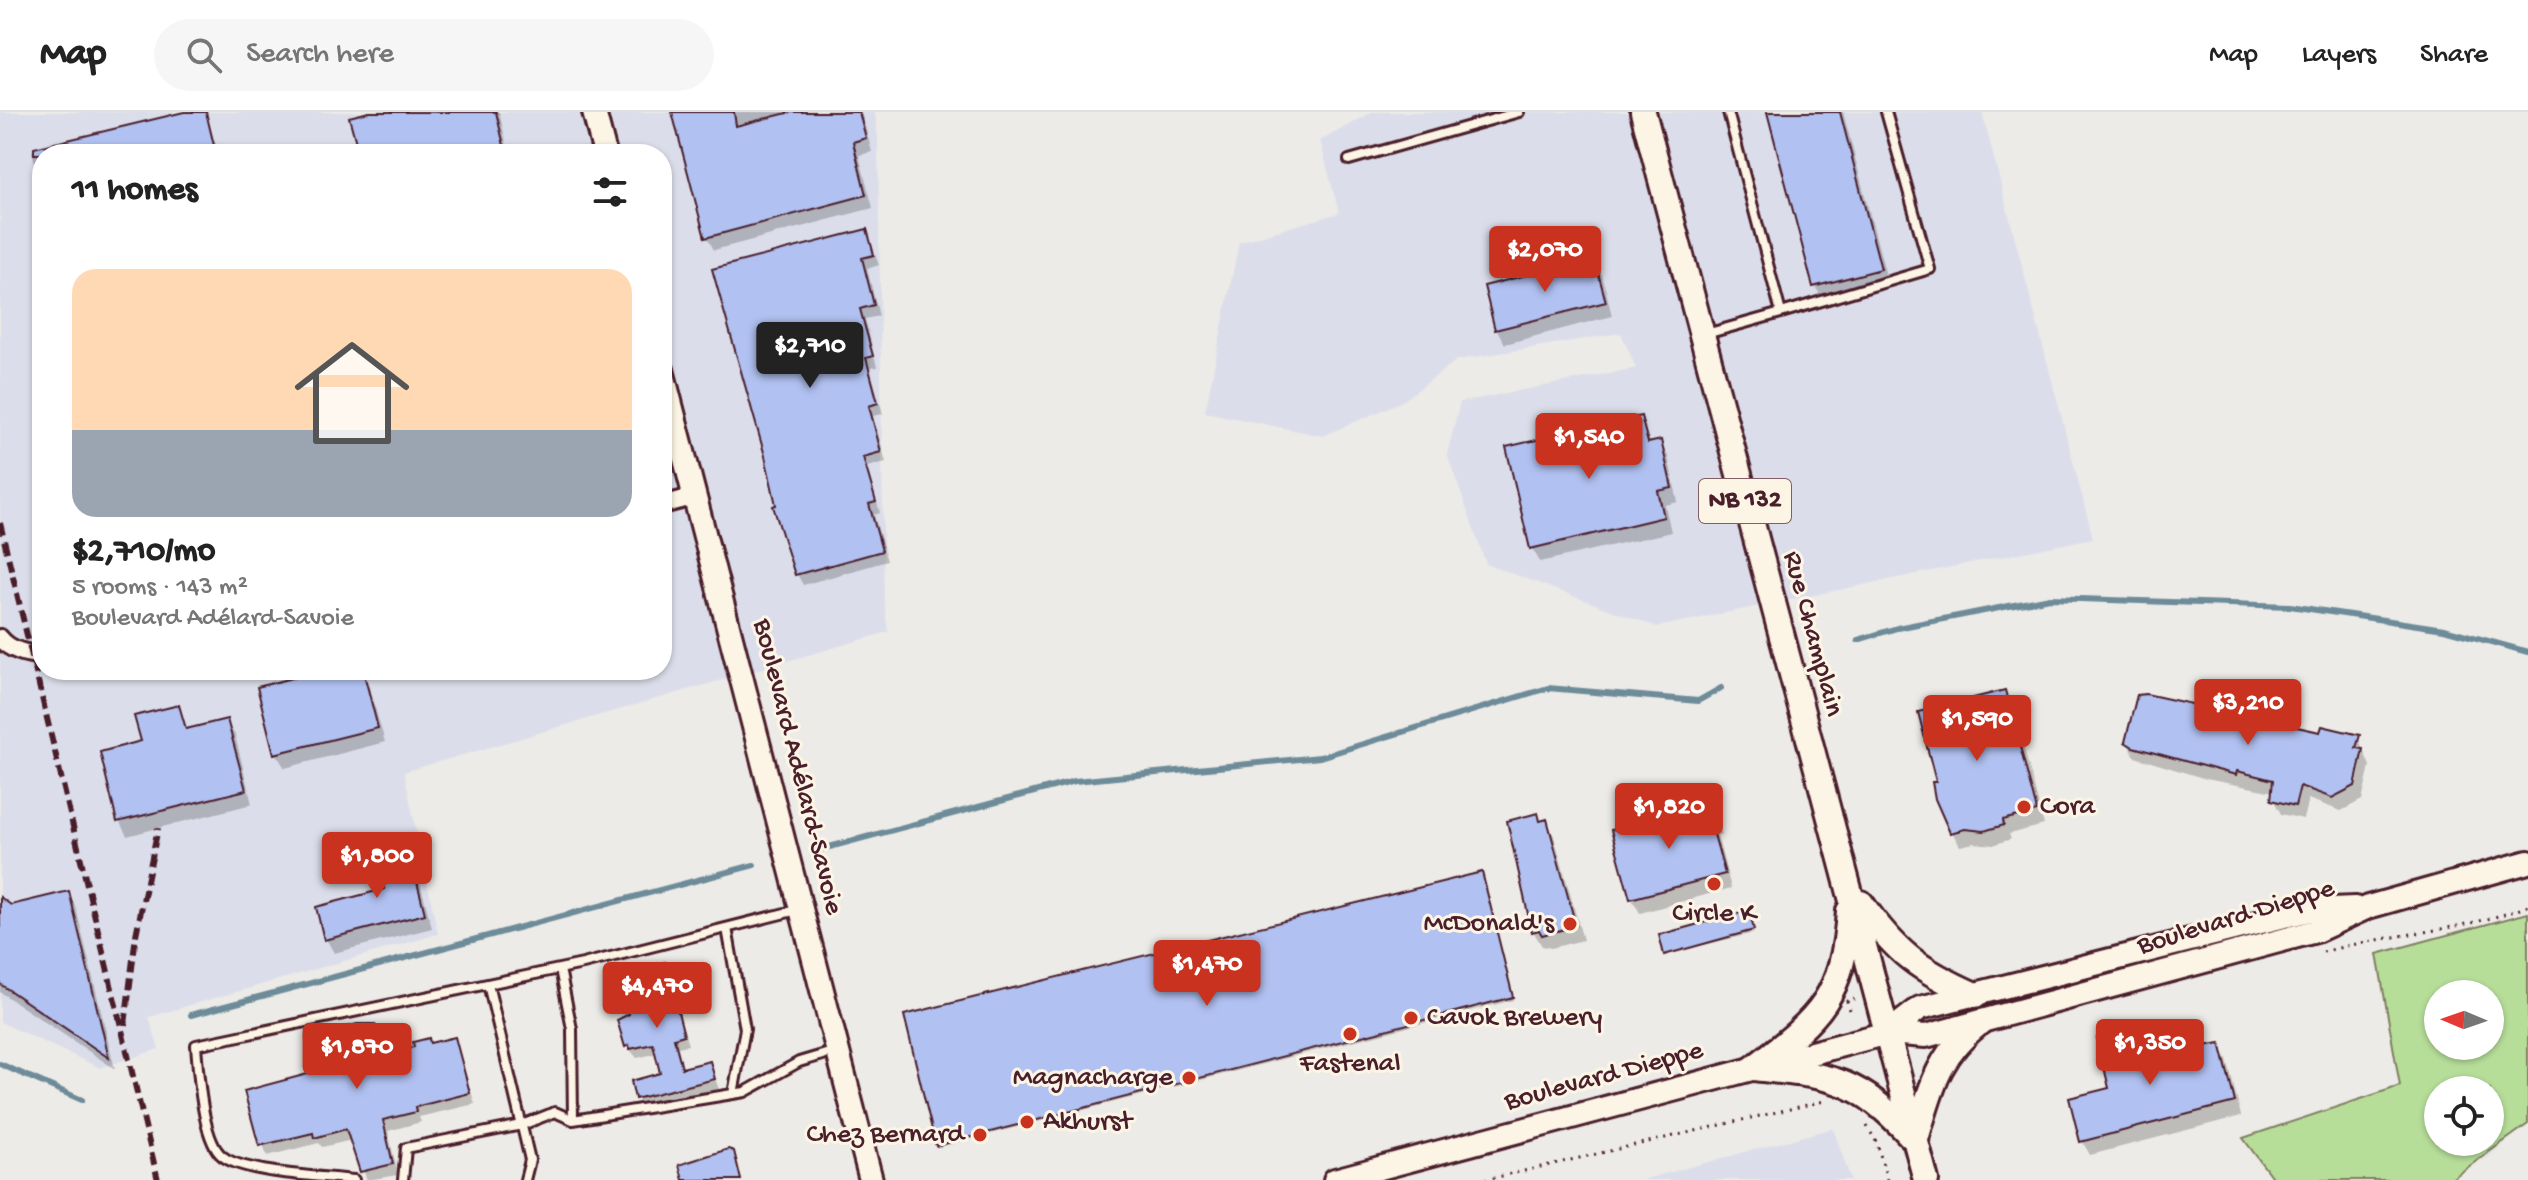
<!DOCTYPE html>
<html lang="en">
<head>
<meta charset="utf-8">
<style>
	body { margin:0; font-family:"Gochi Hand",sans-serif; background:#f6f6f6; color:#222; height:100vh; display:flex; flex-direction:column; font-size:30px; white-space:nowrap }
	* { box-sizing:border-box; margin:0 }
	p { font-size:26px; color:#767676 }
	.icon { flex:none; width:44px; height:44px; fill:none; stroke:currentColor; stroke-width:2; stroke-linecap:round; stroke-linejoin:round }
	.map { position:relative; flex:1; overflow:hidden }
	.sheet { position:absolute; left:32px; top:32px; width:640px; height:536px; display:flex; flex-direction:column; background:#fff; border-radius:32px; box-shadow:0 2px 6px #0004 }
	.sheet>* { flex:none }
	.needle { width:52px; rotate:272deg }
	.controls { position:absolute; left:2424px; top:868px; display:grid; gap:16px }
	.controls a { display:grid; place-items:center; width:80px; height:80px; border-radius:50%; background:#fff; box-shadow:0 2px 6px #0004; font-size:40px }
	.price { position:absolute; translate:-50% -68px; padding:0 18px; border-radius:8px; background:#c8321e; color:#fff; font-size:26px; line-height:52px; filter:drop-shadow(0 2px 4px #0008) }
	.price::after { content:''; position:absolute; left:50%; top:48px; width:24px; height:18px; margin-left:-12px; background:inherit; clip-path:polygon(0 0,100% 0,50% 100%) }
	.price.selected { background:#222; color:#fff }
	ul { padding:0; list-style:none }
	li { display:grid; align-content:center; gap:16px; height:424px; padding:0 40px }
	li span { display:grid; place-items:center; height:248px; border-radius:24px; color:#555 }
	li>.icon { margin-inline-start:auto }
	span .icon { width:144px; height:144px; fill:#fffc; stroke-width:1 }
	li b { font-size:34px }
	h2 { display:flex; justify-content:space-between; align-items:center; height:96px; padding:0 40px; font-size:34px }
	header { display:flex; align-items:center; gap:48px; box-sizing:border-box; height:112px; padding:0 40px; background:#fff; border-bottom:2px solid #e0e0e0 }
	header strong { font-size:38px }
	nav { display:flex; gap:44px; margin-inline-start:auto; font-size:28px }
	.search { width:560px; height:72px; background:#f6f6f6; display:flex; align-items:center; gap:20px; box-sizing:border-box; padding:0 28px; border-radius:44px; color:#767676; font-size:30px }
	.map>svg:first-child { display:block }
</style>
</head>
<body>
<header>
<strong>Map</strong>
<div class="search"><svg class="icon" aria-label="search" viewBox="0 0 24 24"><circle cx="10" cy="10" r="6"/><path d="M15 15l6 6"/></svg>Search here</div>
<nav><a>Map</a><a>Layers</a><a>Share</a></nav>
</header>
<div class="map">
<svg width="2528" height="1068" viewBox="0 0 2528 1068">
	<rect width="100%" height="100%" fill="#edebe7"/>
	<filter id="ink" filterUnits="userSpaceOnUse"><feTurbulence type="fractalNoise" baseFrequency=".0125" numOctaves="2"/><feDisplacementMap in="SourceGraphic" scale="16" xChannelSelector="R" yChannelSelector="G"/><feConvolveMatrix kernelMatrix="1 2 1 2 8 2 1 2 1" color-interpolation-filters="sRGB"/></filter>
	<g filter="url(#ink)">
		<path fill="#dbdeea" fill-rule="evenodd" d="M0 0H875L878 26 884 490 888 520 404 660 438 822 149 905 159 937 100 956 0 910ZM42 42H662V558H42Z
			M1372 0H1982L2093 426 1657 515 1486 452 1447 342 1460 290 1636 256 1621 221 1457 248 1403 289 1323 324 1205 300 1239 130 1339 101 1320 29Z
			M1833 1016 1851 1068H1642Z"/>
		<path fill="#b6de99" stroke="#807e62" stroke-width="2" fill-rule="evenodd" d="M2528 801V1012L2450 1068H2274L2243 1026 2400 974 2377 842ZM2438 882H2490V934H2438ZM2438 978H2490V1030H2438Z"/>
		<path fill="#0003" d="M193 0H205L219 42H42V82L32 39Z
			M377 0H499L509 42H361Z
			M675 0H861L872 40 859 43 873 96 714 138 707 125Z
			M1769 0H1843L1888 171 1823 188 1815 174Z
			M866 120 879 153 867 157 879 204 865 207 877 255 870 256 883 302 873 304 886 350 867 355 880 401 874 403 887 449 803 473 797 462 715 159Z
			M1593 148 1602 162 1612 204 1505 232 1497 218 1486 176Z
			M1640 306 1651 332 1660 330 1668 344 1678 390 1665 393 1671 420 1540 450 1532 436Z
			M332 558H364L385 630 285 656 276 642 260 577Z
			M2004 580 2013 594 2044 713 2009 722 2011 727 1993 733 1974 731 1960 734 1952 720Z
			M2187 591 2322 622 2358 625 2370 654 2362 688 2341 699 2308 687 2303 707 2281 702 2273 687 2274 680 2206 667 2135 645 2127 630Z
			M178 595 189 619 226 609 235 623 252 692 127 724 119 709 102 641 143 631Z
			M1710 694 1722 722 1717 723 1731 776 1640 801 1632 787 1614 720Z
			M1537 703 1541 711 1546 709 1554 724 1583 828 1551 836 1542 834 1533 819Z
			M407 737 415 751 432 816 334 841 326 827 387 779Z
			M1482 765 1513 888 939 1035 938 1033Z
			M68 781 76 796 115 957 0 880V788L10 795Z
			M1749 803 1754 821 1666 842Z
			M664 852 688 933 678 935 683 957 709 951 719 977 643 996 637 986 663 963 657 941 637 946 627 934 631 903Z
			M374 914 385 945 454 927 475 992 419 1005 421 1010 388 1019 398 1063 367 1068 352 1028 322 1035 319 1031 267 1044 246 980 318 961Z
			M2135 918 2147 948 2219 933 2227 947 2241 1004 2090 1043 2082 1029 2112 977Z"/>
		<g fill="none" stroke-linecap="round" stroke-linejoin="round">
			<path stroke="#6d8b99" stroke-width="6" d="M1858 528 1897 516 2050 486 2290 494 2444 517 2528 540
				M822 737 1075 669 1320 645 1548 576 1698 589 1721 576
				M191 903 754 753
				M0 952 82 988"/>
		</g>
		<path fill="#b1c1f1" stroke="#4a1f2b" stroke-width="2" d="M184 0H206L216 42H34V36Z
			M369 0H496L506 42H359L349 5Z
			M672 0H734L736 14 791 0H859L866 26 853 30 866 83 705 126Z
			M1767 0H1840L1881 157 1813 175Z
			M867 117 874 143 862 146 874 193 860 197 873 244 866 246 878 291 869 294 881 340 863 345 876 390 869 392 882 439 795 463 773 394 776 393 765 344 712 157Z
			M1594 146 1606 190 1495 218 1484 174Z
			M1641 304 1648 331 1661 328 1672 376 1658 379 1664 405 1530 437 1506 335Z
			M324 558H363L378 616 274 642 257 575Z
			M2005 578 2037 699 2003 708 2004 713 1984 719 1965 717 1950 721 1935 687 1932 670H1936L1918 600Z
			M2146 582 2320 620 2322 614 2360 623 2356 636 2363 637 2355 674 2332 686 2300 674 2295 694 2271 688 2273 668 2237 659 2236 663 2133 635 2125 630 2137 583Z
			M179 593 186 617 227 607 246 678 117 710 100 640 141 629 134 604Z
			M1711 691 1715 707 1710 708 1725 762 1630 787 1611 718Z
			M1538 701 1540 709 1547 707 1576 814 1542 823 1539 818 1532 820 1507 709Z
			M408 734 425 802 324 828 316 795 384 777 375 743Z
			M1482 760 1513 885 936 1034 904 903Z
			M69 779 109 946 0 872V785L11 793Z
			M1749 798 1754 818 1664 843 1659 823Z
			M665 850 684 923 674 926 682 956 710 949 715 967 635 987 631 969 660 961 653 932 630 937 629 933 625 935 617 908 629 902 618 862Z
			M357 912H375L383 943 414 935 413 930 429 926 430 931 455 925 470 981 415 995 416 1000 383 1008 393 1052 360 1060 346 1017 314 1026 313 1021 259 1034 244 979 315 960 306 926Z
			M2136 916 2144 946 2220 931 2235 990 2080 1030 2069 986 2109 976 2097 926Z
			M728 1037 734 1039 741 1068H683L679 1053Z"/>
		<g fill="none" stroke-linecap="round" stroke-linejoin="round">
			<g stroke="#4a1f2b" stroke-width="14">
				<path id="lane" d="M1349 48 1519 0
					M1781 201 1930 157 1886 0
					M1706 222 1781 201 1728 0
					M727 816 745 917 733 982
					M560 857 572 917 573 1008
					M488 872 530 1048 525 1068
					M354 1068C325 1064 239 1062 220 1042 202 1024 198 958 196 933L583 852 801 797
					M403 1068 406 1036 522 1013 555 1000 573 1008 745 980 799 950 836 939"/>
			</g>
			<g stroke="#4a1f2b" stroke-width="22">
				<path id="street" d="M662 393 696 384
					M0 526C9 538 28 543 42 543"/>
			</g>
			<g stroke="#4a1f2b" stroke-width="28">
				<path id="secondary" d="M594 0 605 42
					M662 258 871 1068
					M1888 921 1920 896 2309 798 2355 796
					M1335 1068 1887 921 1926 924 2316 819 2368 795 2528 750"/>
			</g>
			<g stroke="#4a1f2b" stroke-width="30">
				<path id="primary" d="M1643 0 1926 1068
					M1861 791C1896 841 1919 858 1975 883
					M1754 956C1820 904 1843 887 1849 799
					M1754 956C1833 965 1855 964 1911 1024
					M1916 1027C1931 977 1937 944 1980 910"/>
			</g>
			<path stroke="#4a1f2b" stroke-width="3" stroke-dasharray="2 6" stroke-linecap="butt" d="M2323 840C2391 821 2461 820 2528 794
				M1850 898 1847 889 1854 887
				M1867 1014 1877 1031 1887 1068
				M1485 1068 1824 989"/>
			<use href="#lane" stroke="#fcf5e5" stroke-width="8"/>
			<use href="#street" stroke="#fcf5e5" stroke-width="16"/>
			<use href="#secondary" stroke="#fcf5e5" stroke-width="22"/>
			<use href="#primary" stroke="#fcf5e5" stroke-width="24"/>
			<path stroke="#4a1f2b" stroke-width="6" stroke-dasharray="12 6" stroke-linecap="butt" d="M0 411 158 1068
				M125 913 136 823 158 716"/>
		</g>
	</g>
	<g fill="#c8321e" stroke="#fcf5e5" stroke-width="3">
		<circle cx="2024" cy="695" r="8"/>
		<circle cx="1714" cy="772" r="8"/>
		<circle cx="1570" cy="812" r="8"/>
		<circle cx="1411" cy="906" r="8"/>
		<circle cx="1350" cy="922" r="8"/>
		<circle cx="1189" cy="966" r="8"/>
		<circle cx="1027" cy="1010" r="8"/>
		<circle cx="980" cy="1023" r="8"/>
	</g>
	<g text-anchor="middle" dominant-baseline="central" stroke-width="6" stroke-linejoin="round" paint-order="stroke">
		<rect fill="#fcf5e5" stroke="#7f5f63" stroke-width="2" x="1699" y="367" width="92" height="44" rx="6"/>
		<g font-size="26" font-weight="bold" fill="#4a1f2b">
			<text x="1745" y="389">NB 132</text>
		</g>
		<g font-size="28" fill="#4a1f2b" stroke="#fcf5e5">
			<text transform="translate(1812 522) rotate(75)">Rue Champlain</text>
			<text transform="translate(797 655) rotate(76)">Boulevard Adélard-Savoie</text>
			<text transform="translate(2236 806) rotate(-17)">Boulevard Dieppe</text>
			<text transform="translate(1604 965) rotate(-15)">Boulevard Dieppe</text>
		</g>
		<g font-size="28" fill="#4a1f2b" stroke="#fcf5e5" text-anchor="start">
			<text x="2040" y="695">Cora</text>
			<text x="1714" y="802" text-anchor="middle">Circle K</text>
			<text x="1554" y="812" text-anchor="end">McDonald's</text>
			<text x="1427" y="906">Cavok Brewery</text>
			<text x="1350" y="952" text-anchor="middle">Fastenal</text>
			<text x="1173" y="966" text-anchor="end">Magnacharge</text>
			<text x="1043" y="1010">Akhurst</text>
			<text x="964" y="1023" text-anchor="end">Chez Bernard</text>
		</g>
	</g>
</svg>
<div class="controls">
<a><svg class="needle" viewBox="-14 -14 28 28"><path d="M0-13l5 13h-10z" fill="#e53935"/><path d="M0 13l5-13h-10z" fill="#767676"/></svg></a>
<a><svg class="icon" aria-label="locate" viewBox="0 0 24 24"><circle cx="12" cy="12" r="6"/><path d="M12 2v4M12 18v4M2 12h4M18 12h4"/></svg></a>
</div>
<b class="price" style="left:1545px;top:182px">$2,070</b>
<b class="price selected" style="left:810px;top:278px">$2,710</b>
<b class="price" style="left:1589px;top:369px">$1,540</b>
<b class="price" style="left:2248px;top:635px">$3,210</b>
<b class="price" style="left:1977px;top:651px">$1,590</b>
<b class="price" style="left:1669px;top:739px">$1,820</b>
<b class="price" style="left:377px;top:788px">$1,800</b>
<b class="price" style="left:1207px;top:896px">$1,470</b>
<b class="price" style="left:657px;top:918px">$4,470</b>
<b class="price" style="left:2150px;top:975px">$1,350</b>
<b class="price" style="left:357px;top:979px">$1,870</b>
<section class="sheet">
<h2>11 homes<svg class="icon" aria-label="filters" viewBox="0 0 24 24"><path d="M4 7h16M4 17h16"/><circle cx="9" cy="7" r="2"/><circle cx="15" cy="17" r="2"/></svg></h2>
<ul>
<li><span style="background:linear-gradient(#ffd9b3 65%,#9aa5b1 0)"><svg class="icon" aria-label="home" viewBox="0 0 24 24"><path d="M3 11l9-7 9 7M6 9v11h12V9"/></svg></span><div><b>$2,710/mo</b><p>5 rooms · 143 m²</p><p>Boulevard Adélard-Savoie</p></div></li>
</ul>
</section>
</div>
</body>
</html>
